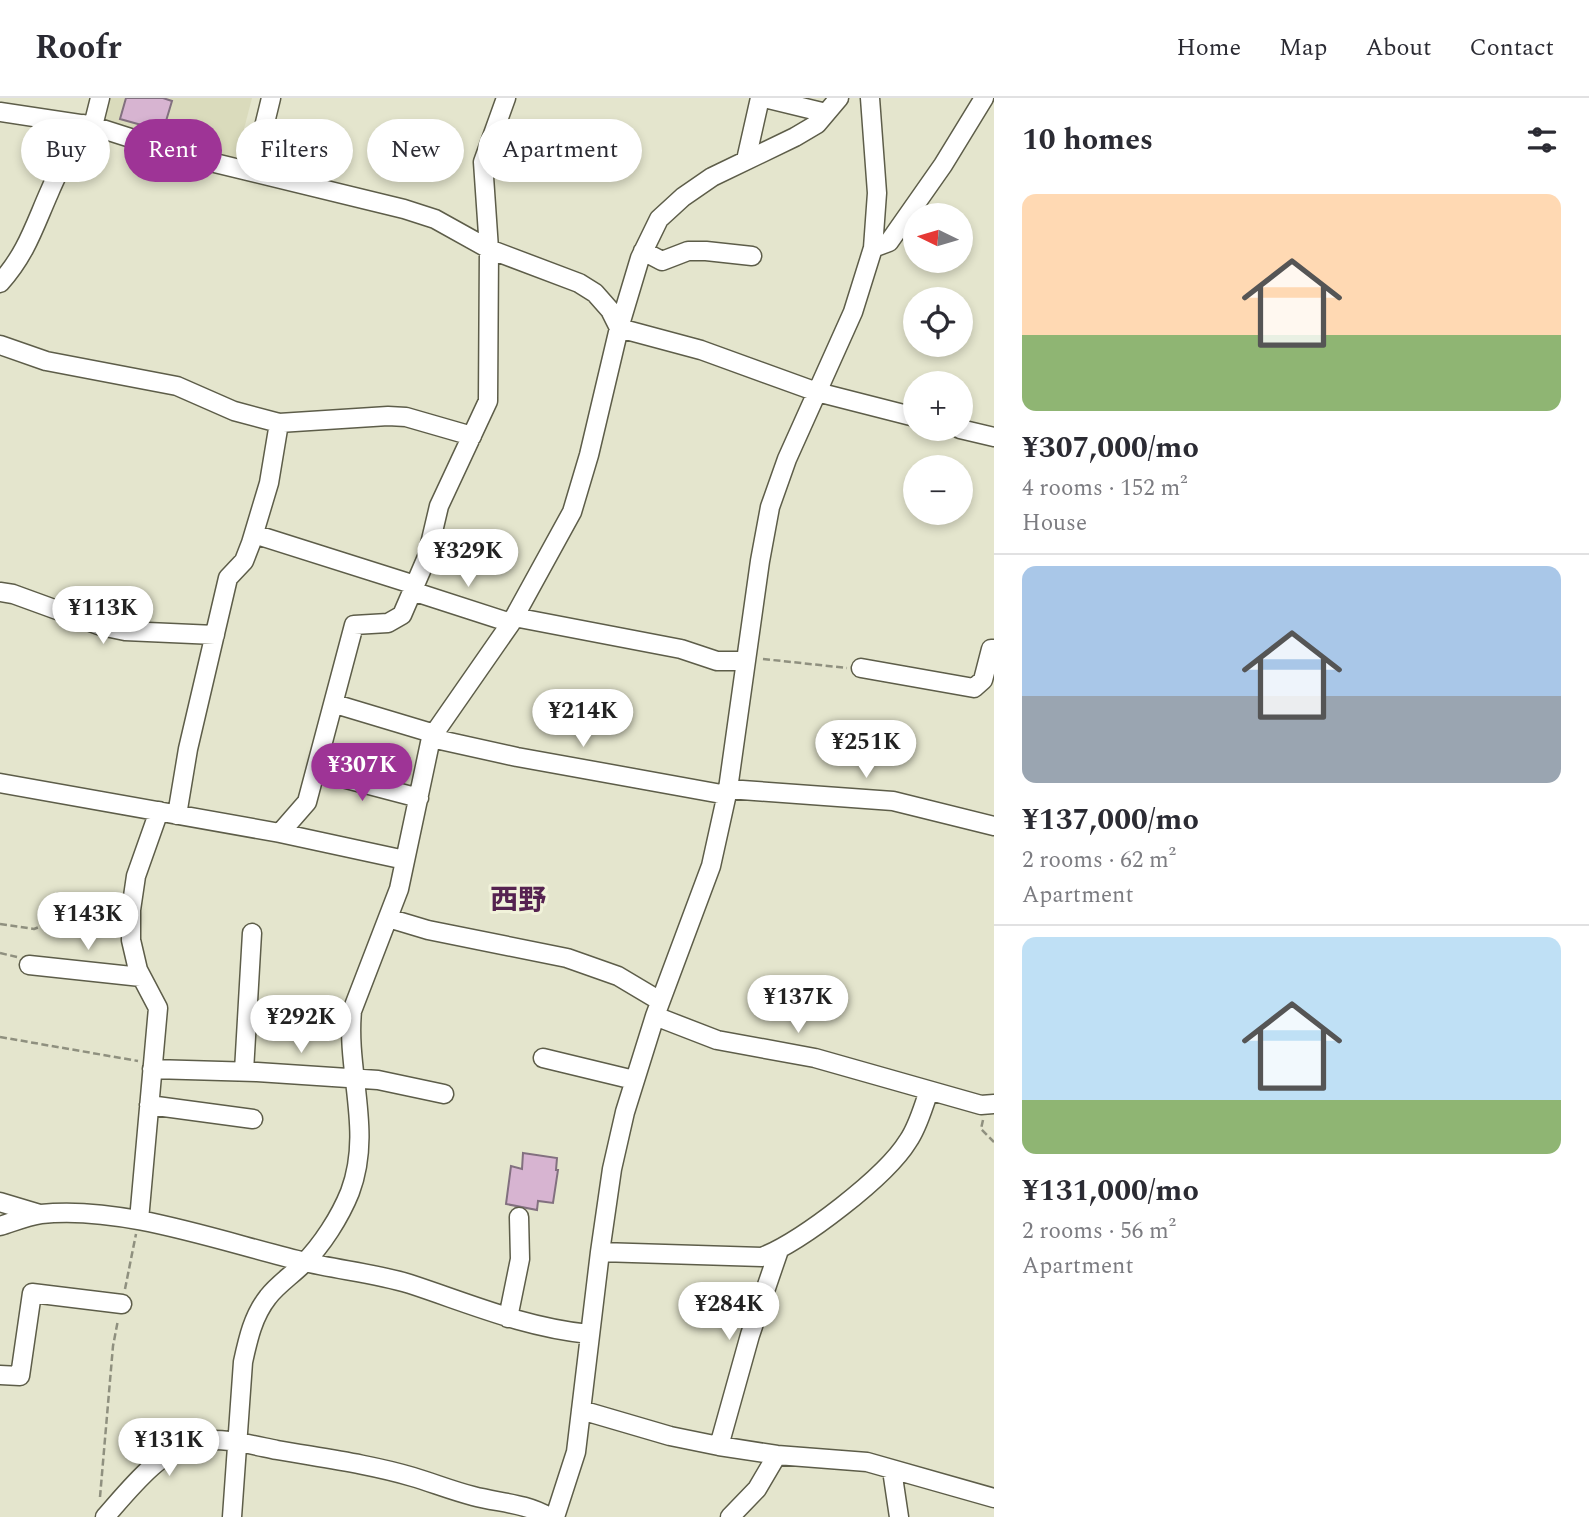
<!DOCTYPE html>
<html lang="en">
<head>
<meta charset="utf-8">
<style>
	body { margin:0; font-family:Spectral,"Noto Sans JP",serif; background:#f2f2f3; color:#2b2b33; height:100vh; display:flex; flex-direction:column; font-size:26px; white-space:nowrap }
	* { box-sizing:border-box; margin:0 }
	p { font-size:23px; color:#7c7c81 }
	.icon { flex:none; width:38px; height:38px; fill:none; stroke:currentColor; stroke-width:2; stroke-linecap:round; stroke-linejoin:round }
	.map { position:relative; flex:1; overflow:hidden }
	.details { display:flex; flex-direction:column; background:#fff; width:595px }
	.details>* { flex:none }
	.top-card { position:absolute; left:21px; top:21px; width:665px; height:63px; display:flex; gap:14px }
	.needle { width:46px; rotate:275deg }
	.tools { position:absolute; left:903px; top:105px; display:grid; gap:14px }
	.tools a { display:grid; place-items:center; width:70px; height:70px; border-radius:50%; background:#fff; box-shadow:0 4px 10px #0003; font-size:35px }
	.price { position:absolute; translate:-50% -60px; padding:0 16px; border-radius:24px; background:#fff; color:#222; font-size:23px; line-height:46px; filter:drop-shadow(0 2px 4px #0008) }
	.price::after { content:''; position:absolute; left:50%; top:42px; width:21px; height:16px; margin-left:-10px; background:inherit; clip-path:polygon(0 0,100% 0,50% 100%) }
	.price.current { background:#9e3496; color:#fff }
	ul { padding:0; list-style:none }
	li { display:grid; align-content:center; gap:14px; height:371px; padding:0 28px }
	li+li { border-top:2px solid #e1e1e2 }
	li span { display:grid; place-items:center; height:217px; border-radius:14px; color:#555 }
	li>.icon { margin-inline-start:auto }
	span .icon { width:126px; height:126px; fill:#fffc; stroke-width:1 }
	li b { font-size:30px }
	h2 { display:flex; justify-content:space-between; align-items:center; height:84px; padding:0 28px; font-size:30px }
	.pill { padding:0 24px; border-radius:32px; background:#fff; box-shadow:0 4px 10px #0003; font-size:24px; line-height:63px }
	.pill.current { background:#9e3496; color:#fff }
	header { display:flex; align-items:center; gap:42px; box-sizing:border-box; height:98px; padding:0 35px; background:#fff; border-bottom:2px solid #e1e1e2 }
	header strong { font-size:33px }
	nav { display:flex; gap:38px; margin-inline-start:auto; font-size:24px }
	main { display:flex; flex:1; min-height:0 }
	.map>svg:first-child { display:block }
</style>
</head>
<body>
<header>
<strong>Roofr</strong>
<nav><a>Home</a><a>Map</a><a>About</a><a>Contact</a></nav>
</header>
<main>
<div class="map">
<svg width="994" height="1419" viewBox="0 0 994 1419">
	<rect width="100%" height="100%" fill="#e4e5cd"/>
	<path fill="#dadbbc" d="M103 0H252L236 62 172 44 98 19Z"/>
	<path fill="#d7b4d1" stroke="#82707f" stroke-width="2" d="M126 0H163L172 3 163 33 120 21Z
		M523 1055 557 1060 556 1072H558L553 1105 538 1103 537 1112 506 1106 511 1068 522 1071Z"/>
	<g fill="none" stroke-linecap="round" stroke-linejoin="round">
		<g stroke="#5d5d49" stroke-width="21">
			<path id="minor" d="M764 0 826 15
				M0 14 93 28 190 59 404 111 435 121 489 151 579 185 595 195 610 212 619 230 701 252 817 294 915 319
				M93 28 100 0
				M746 62 760 0
				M253 74 271 0
				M873 150 889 144 943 67 984 0
				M643 153 662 163 688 153H706L752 158
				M0 185C26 156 34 129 49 95 59 71 71 49 83 26
				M0 247 46 263 177 288 234 313 279 325 388 318 406 319 472 338
				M960 331 994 339
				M254 436 415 487
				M412 493 511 525
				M0 494 13 496 101 528 125 533 215 537
				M514 519 681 551 717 563H745
				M861 570 974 590 983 582 991 551H994
				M335 606 435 636
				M431 640 517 659 727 697
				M316 673 419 700
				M0 685 280 735 405 762
				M728 691 893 703 994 728
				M177 717 188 651 228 480 244 463 251 445 269 385 279 325
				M280 735 307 704 354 527 388 525 402 517 427 459 439 408 488 303 489 151 483 64 506 0
				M388 820 428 832 567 860 618 878 660 903
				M29 867 141 879
				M655 918 717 942 815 960 981 1007 994 1006
				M543 960 634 982
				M152 971 257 974 378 982 444 996
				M244 973 252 835
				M149 1007 253 1021
				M0 1104 40 1116
				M139 1122 158 910 138 872 131 842V812L136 778 159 713
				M0 1128C13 1124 27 1118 41 1116 121 1107 222 1144 301 1163 337 1172 375 1175 410 1186 471 1206 523 1229 589 1236
				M600 1154 762 1159C802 1143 886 1079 908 1043 918 1029 923 1009 929 993
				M508 1220 520 1161 519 1119
				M0 1277 20 1278 32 1195 122 1206
				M581 1312 670 1338 719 1348 777 1357 867 1364 994 1400
				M719 1348 750 1237 779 1152
				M892 1372 899 1419
				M105 1419C128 1393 162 1349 198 1343 223 1339 252 1347 277 1352 322 1360 369 1366 413 1379 433 1385 453 1393 473 1398 500 1405 525 1405 549 1419
				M232 1419 243 1264C248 1241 253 1218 268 1199 277 1187 292 1177 303 1166 322 1147 340 1119 350 1094 373 1033 346 974 352 913L399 791 431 640 511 525 572 414 589 357 619 230 640 160 659 121 683 99 712 79 795 39 817 26 839 0
				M555 1419 576 1354 600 1154 612 1071 625 1014 655 918 711 768 728 691 760 463 770 409 787 361 853 214 873 150 877 95 870 0
				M730 1419 757 1391 777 1357"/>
		</g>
		<path stroke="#8f907f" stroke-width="2.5" stroke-dasharray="7 3.5" stroke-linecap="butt" d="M763 561 847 570
			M0 826 34 831 44 827 59 792
			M0 855 17 859
			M0 939 138 963
			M983 1022 981 1031 994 1044
			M125 1191 136 1136
			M100 1399 113 1248 118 1222"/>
		<use href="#minor" stroke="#fff" stroke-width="18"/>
	</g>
	<g text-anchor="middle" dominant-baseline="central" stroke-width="6" stroke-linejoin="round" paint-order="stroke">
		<g font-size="28" font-weight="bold" fill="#552250" stroke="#f1f2da">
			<text x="518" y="802">西野</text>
		</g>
	</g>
</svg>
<div class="tools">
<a><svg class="needle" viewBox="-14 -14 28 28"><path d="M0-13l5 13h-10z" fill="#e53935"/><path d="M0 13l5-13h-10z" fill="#7c7c81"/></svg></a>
<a><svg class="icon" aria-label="locate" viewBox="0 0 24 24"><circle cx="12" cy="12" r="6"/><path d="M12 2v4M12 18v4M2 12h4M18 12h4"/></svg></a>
<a>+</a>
<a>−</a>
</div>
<b class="price" style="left:468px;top:491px">¥329K</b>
<b class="price" style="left:103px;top:548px">¥113K</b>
<b class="price" style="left:583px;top:651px">¥214K</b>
<b class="price" style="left:866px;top:682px">¥251K</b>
<b class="price current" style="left:362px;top:705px">¥307K</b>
<b class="price" style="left:88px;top:854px">¥143K</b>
<b class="price" style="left:798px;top:937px">¥137K</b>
<b class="price" style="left:301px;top:957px">¥292K</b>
<b class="price" style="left:729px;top:1244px">¥284K</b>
<b class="price" style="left:169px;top:1380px">¥131K</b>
<div class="top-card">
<a class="pill">Buy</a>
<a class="pill current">Rent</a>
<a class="pill">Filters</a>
<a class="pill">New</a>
<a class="pill">Apartment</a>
</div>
</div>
<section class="details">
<h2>10 homes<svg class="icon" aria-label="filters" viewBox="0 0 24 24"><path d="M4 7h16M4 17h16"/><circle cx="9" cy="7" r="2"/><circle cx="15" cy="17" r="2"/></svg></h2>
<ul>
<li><span style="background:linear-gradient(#ffd9b3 65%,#8fb573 0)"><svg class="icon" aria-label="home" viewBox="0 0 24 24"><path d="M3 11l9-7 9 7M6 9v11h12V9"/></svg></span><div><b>¥307,000/mo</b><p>4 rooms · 152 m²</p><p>House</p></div></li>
<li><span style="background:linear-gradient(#a9c7e8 60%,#9aa5b1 0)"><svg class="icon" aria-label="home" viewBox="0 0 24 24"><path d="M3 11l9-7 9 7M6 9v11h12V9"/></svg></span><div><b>¥137,000/mo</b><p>2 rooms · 62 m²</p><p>Apartment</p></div></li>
<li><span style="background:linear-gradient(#bfe0f5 75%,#8fb573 0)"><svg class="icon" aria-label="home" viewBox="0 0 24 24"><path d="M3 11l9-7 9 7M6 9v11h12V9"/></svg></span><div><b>¥131,000/mo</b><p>2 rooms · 56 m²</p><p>Apartment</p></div></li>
</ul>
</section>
</main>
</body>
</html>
